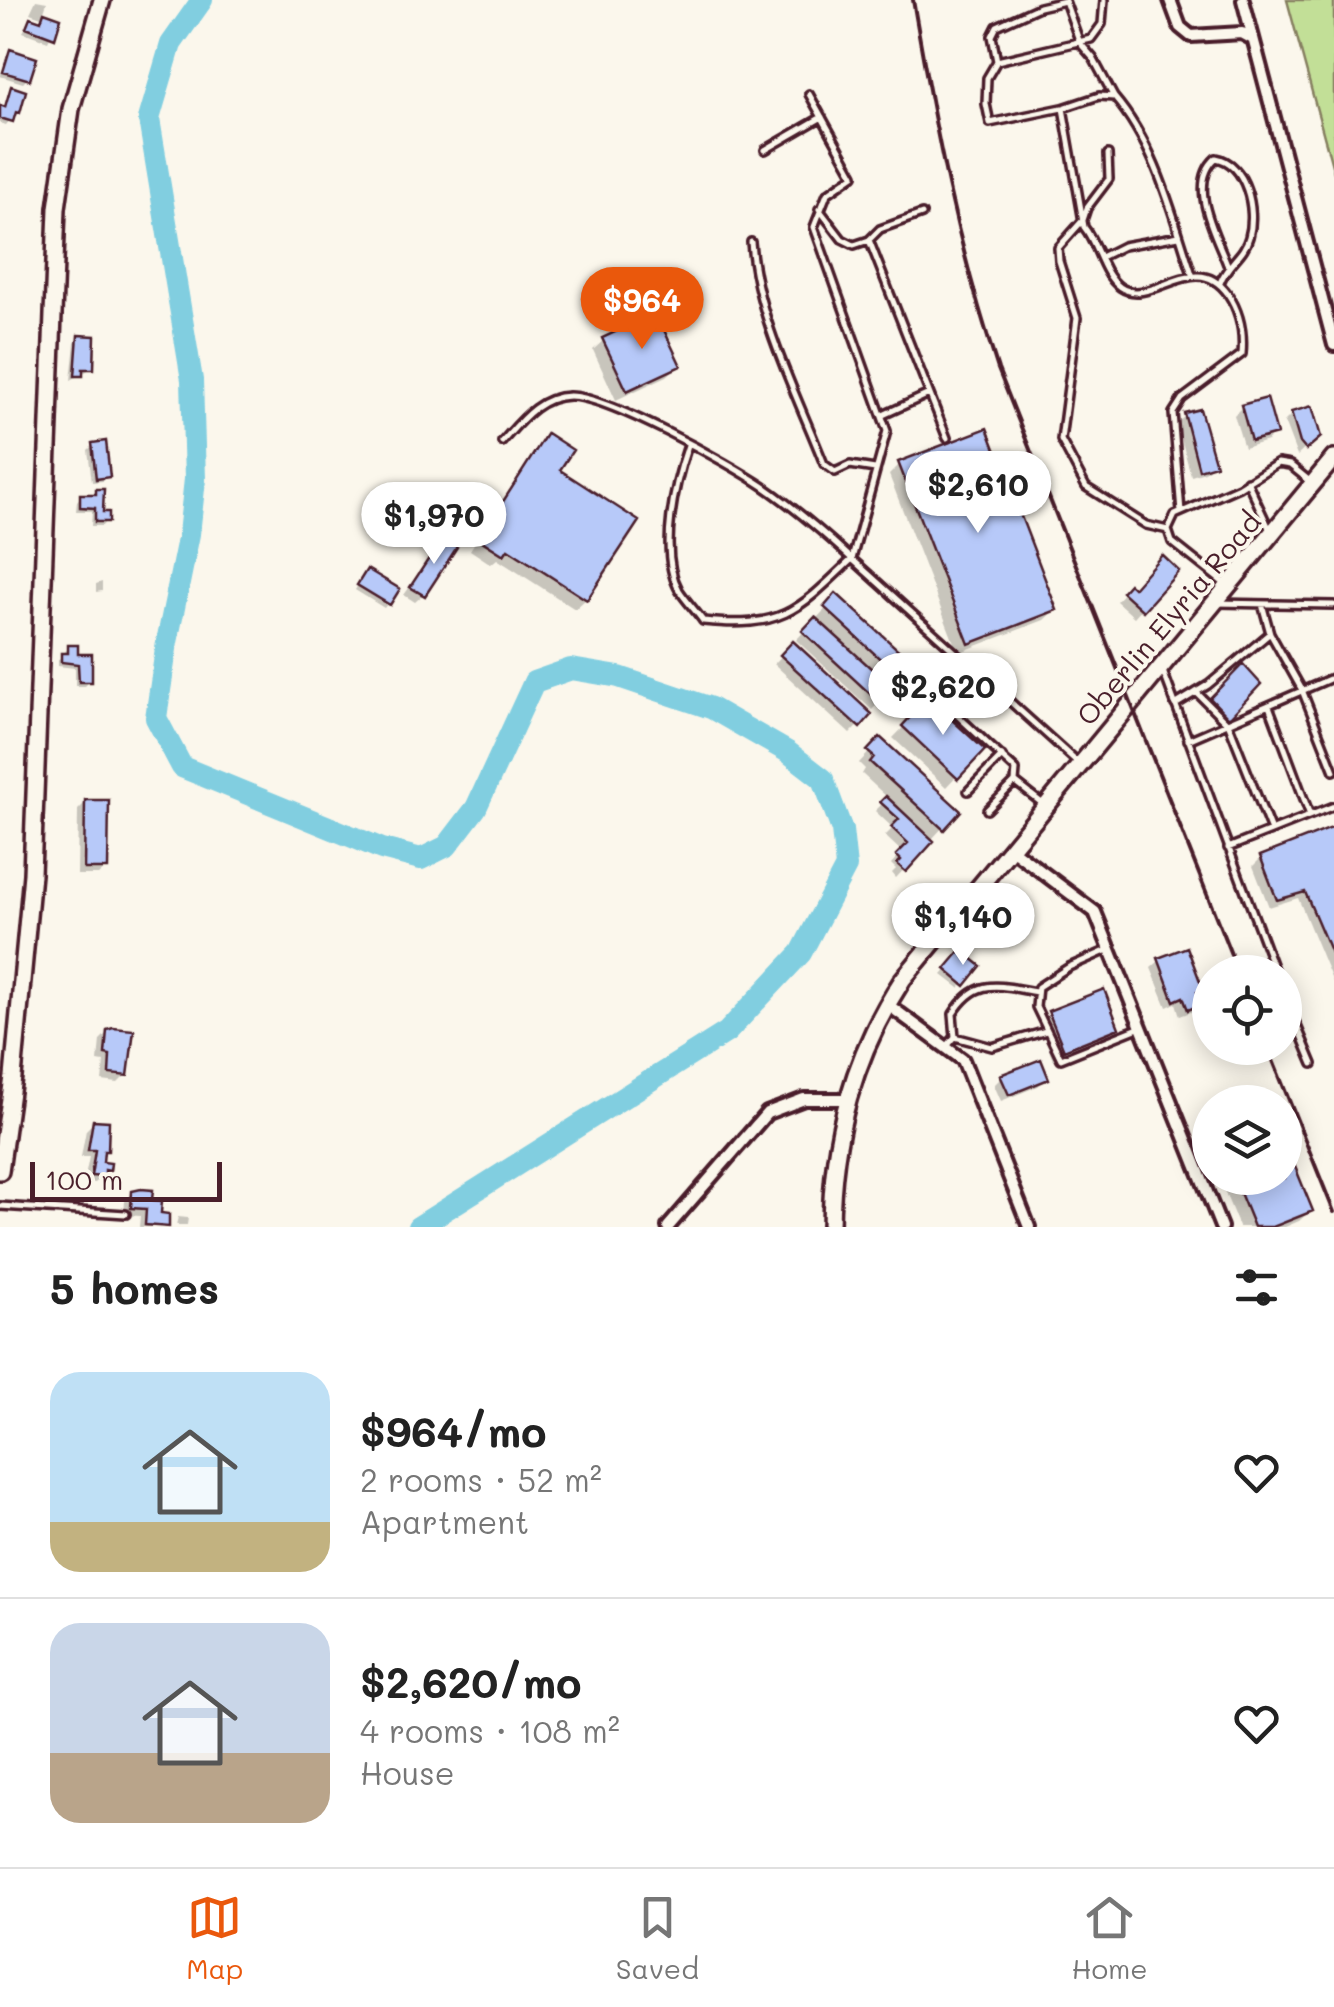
<!DOCTYPE html>
<html lang="en">
<head>
<meta charset="utf-8">
<style>
	body { margin:0; font-family:Mali,sans-serif; background:#f2f2f2; color:#222; height:100vh; display:flex; flex-direction:column; font-size:38px; white-space:nowrap }
	* { box-sizing:border-box; margin:0 }
	p { font-size:32px; color:#767676 }
	.icon { flex:none; width:55px; height:55px; fill:none; stroke:currentColor; stroke-width:2; stroke-linecap:round; stroke-linejoin:round }
	.map { position:relative; height:1227px; overflow:hidden }
	.drawer { display:flex; flex-direction:column; background:#fff; flex:1 }
	.drawer>* { flex:none }
	.fabs { position:absolute; left:1192px; top:955px; display:grid; gap:20px }
	.fabs a { display:grid; place-items:center; width:110px; height:110px; border-radius:50%; background:#fff; box-shadow:0 5px 25px #0003; font-size:50px }
	.scale { position:absolute; left:30px; bottom:25px; width:192px; box-sizing:border-box; padding-left:10px; border:5px solid #4a1f2b; border-top:0; font-size:28px; line-height:35px; white-space:nowrap; color:#4a1f2b; -webkit-text-stroke:8px #fbf7ec; paint-order:stroke }
	.price { position:absolute; translate:-50% -85px; padding:0 22px; border-radius:35px; background:#fff; color:#222; font-size:32px; line-height:65px; filter:drop-shadow(0 2px 5px #0008) }
	.price::after { content:''; position:absolute; left:50%; top:60px; width:30px; height:22px; margin-left:-15px; background:inherit; clip-path:polygon(0 0,100% 0,50% 100%) }
	.price.selected { background:#ea580c; color:#fff }
	ul { padding:0; list-style:none }
	li { display:flex; align-items:center; gap:30px; height:250px; padding:0 50px }
	li+li { border-top:2px solid #e0e0e0 }
	li span { display:grid; place-items:center; flex:none; width:280px; height:200px; border-radius:30px; color:#555 }
	li>.icon { margin-inline-start:auto }
	span .icon { width:120px; height:120px; fill:#fffc; stroke-width:1 }
	li b { font-size:42px }
	h2 { display:flex; justify-content:space-between; align-items:center; height:120px; padding:0 50px; font-size:42px }
	.tab-bar { display:flex; justify-content:space-around; align-items:center; height:140px; border-top:2px solid #e0e0e0; background:#fff; font-size:28px; color:#767676 }
	.tab-bar a { display:grid; justify-items:center; gap:5px }
	.tab-bar .selected { color:#ea580c }
	.map>svg:first-child { display:block }
</style>
</head>
<body>
<div class="map">
<svg width="1334" height="1227" viewBox="0 0 1334 1227">
	<rect width="100%" height="100%" fill="#fbf7ec"/>
	<filter id="ink" filterUnits="userSpaceOnUse"><feTurbulence type="fractalNoise" baseFrequency=".01" numOctaves="2"/><feDisplacementMap in="SourceGraphic" scale="20" xChannelSelector="R" yChannelSelector="G"/><feConvolveMatrix kernelMatrix="1 2 1 2 8 2 1 2 1" color-interpolation-filters="sRGB"/></filter>
	<g filter="url(#ink)">
		<path fill="#c2df97" stroke="#867f61" stroke-width="2.5" d="M1287 0H1334V173Z"/>
		<path fill="#0003" d="M36 0 47 2 43 14 58 19 48 41 23 32 30 20 39 23 41 17 30 13Z
			M11 52 28 78 23 83 0 76Z
			M12 89 17 112 6 125 0 123V108L3 109Z
			M79 338 92 368 71 380 75 343Z
			M604 340 678 366 667 376 616 400 593 350Z
			M1242 407 1274 433 1267 441 1244 448 1234 415Z
			M1292 414 1310 444 1297 456 1284 422Z
			M1185 416 1213 465 1205 472 1191 476 1177 423Z
			M548 436 586 599 575 609 497 559 491 564 470 550 537 447Z
			M93 445 108 476 103 481 92 482 88 450Z
			M900 464 1055 610 1044 620 958 653 889 475Z
			M97 492 101 514 106 521 102 526H91L92 511H76L77 501 81 496 92 497Z
			M443 541 423 595 415 602 404 595Z
			M1176 571 1134 617 1116 601 1129 587 1132 591Z
			M363 577 388 603 384 608 355 590Z
			M102 582V591L96 592V584Z
			M837 597 913 667 872 710 796 640Z
			M793 644 869 714 850 734 774 664Z
			M69 647 90 681 85 686H75V668L58 666V660Z
			M1243 668 1258 684 1220 724 1204 707Z
			M928 702 981 750 946 787 893 738Z
			M880 741 957 812 896 878 892 873 896 869 891 864 902 852 885 836 893 828 875 811 888 798 862 774 865 769 859 763Z
			M86 802 106 868 98 875H77L78 810Z
			M1334 830V985L1298 898 1269 907 1253 866 1261 858Z
			M961 953 977 967 959 988 942 975Z
			M1159 961 1200 989 1195 994 1199 1004 1191 1012 1180 1016 1176 1003 1167 1007 1151 968Z
			M1050 1013 1116 1027 1105 1038 1053 1059 1039 1024Z
			M108 1032 126 1075 118 1083 102 1081 104 1062 98 1061 100 1040Z
			M1002 1077 1046 1078 1038 1086 1001 1101 994 1085Z
			M94 1122 106 1150 101 1155 100 1165 108 1170 95 1183 84 1182 89 1157H81L86 1130Z
			M1285 1148 1310 1211 1299 1221 1285 1227H1239L1219 1178H1285Z
			M133 1193 149 1203 165 1227H139L140 1216 124 1215 125 1201Z
			M178 1217 188 1218 187 1225H176Z"/>
		<g fill="none" stroke-linecap="round" stroke-linejoin="round">
			<path stroke="#81cee0" stroke-width="22" d="M202 0 171 44 149 119 192 380 195 479 189 534 167 642 156 718 182 767 382 849 421 859 447 846 476 808 534 682 571 669 619 677 711 708 788 752 823 779 842 830 846 867 801 953 727 1032 418 1227"/>
		</g>
		<path fill="#b7c9f9" stroke="#4a1f2b" stroke-width="2.5" d="M44 12 61 18 55 38 26 27 30 17 41 21Z
			M10 49 37 58 30 80 3 72Z
			M11 86 26 91 20 113 16 112 13 122 0 118V105L5 107Z
			M656 313 681 366 627 391 602 338Z
			M78 335 95 336 94 369H83V376H75Z
			M1267 398 1277 434 1251 441 1241 405Z
			M1312 406 1321 437 1306 450 1300 443 1291 412Z
			M1200 409 1216 465 1199 470 1184 413Z
			M987 428 1057 610 969 644 898 462Z
			M547 433 573 450 560 470 639 521 587 600 508 549 504 555 479 539Z
			M106 441 110 477 96 479 92 443Z
			M96 489H104L103 512H109V522H95V508L80 507V494H96Z
			M443 537 457 547 425 596 410 587Z
			M1162 555 1179 571 1143 611 1122 592 1129 584 1133 588Z
			M367 569 400 589 390 605 357 585Z
			M836 593 916 666 903 680 824 607Z
			M815 617 895 690 881 704 802 631Z
			M793 641 872 714 860 728 780 655Z
			M68 645H78V654H92V682H79L78 664 61 662V653H68Z
			M1243 664 1261 684 1229 718 1210 698Z
			M928 698 985 750 958 779 902 726Z
			M880 737 961 811 944 830 870 762 874 757 867 751Z
			M886 796 934 841 906 872 897 864 901 860 896 855 908 843 891 827 899 819 880 802Z
			M85 800H109L108 869H84Z
			M1334 827V960L1305 892 1277 900 1260 856Z
			M1187 947 1203 989 1197 992 1202 1004 1188 1010 1183 997 1174 1001 1158 958Z
			M961 950 981 966 965 986 945 969Z
			M1104 989 1119 1028 1064 1050 1048 1011Z
			M113 1028 134 1030 128 1076 109 1074 110 1055 105 1054 107 1030Z
			M1041 1059 1049 1079 1009 1095 1000 1075Z
			M93 1120 109 1121 108 1151H104L103 1162 111 1163 110 1171 105 1170V1177L91 1176 95 1150H88Z
			M1285 1142 1313 1211 1273 1227H1254L1234 1178H1285Z
			M141 1189 153 1190 152 1200 162 1201 161 1213 169 1214V1227L145 1225 146 1209 131 1208 132 1191Z"/>
		<g fill="none" stroke-linecap="round" stroke-linejoin="round">
			<g stroke="#4a1f2b" stroke-width="12">
				<path id="lane" d="M997 61 1091 39 1102 24 1104 0
					M809 94 854 175 827 194 814 227 887 431 852 559 1077 762
					M1062 108 990 123 986 104 987 78 997 61 992 36 997 26 1039 7 1065 1 1080 43 1093 58 1114 97
					M765 150 822 117
					M1108 154 1109 179 1087 208 1083 220 1058 248 1059 261 1077 318 1061 440 1086 487 1146 525 1168 530
					M819 209 842 239 854 245 869 240 880 229 922 214
					M869 240 947 438
					M751 242C757 318 796 393 824 464L835 472 850 465 875 469
					M1101 257 1123 246 1179 236
					M1220 283C1227 263 1244 256 1249 237 1257 210 1246 163 1216 158 1187 184 1215 233 1227 264
					M883 415 929 394
					M502 442C521 421 538 397 569 396 606 395 729 463 763 486 795 508 824 533 852 559 798 611 782 629 703 621 696 611 686 601 679 590 658 552 675 483 688 445
					M1247 481 1269 528
					M1181 512 1173 413 1182 399 1242 354C1244 332 1240 312 1228 294 1195 247 1152 309 1120 287 1102 274 1098 244 1084 227L1063 108 1099 96 1114 97C1156 146 1172 214 1192 274
					M1225 584 1172 542 1168 530 1175 515 1239 487 1278 463 1290 465 1312 483
					M1217 603 1334 605
					M1270 633 1302 690 1334 771
					M1163 671 1275 972
					M928 688 1016 770 1015 782 1043 804
					M1196 692 1229 725 1271 831
					M1175 705 1208 685 1270 633 1262 604
					M1269 706 1310 815
					M1188 740 1334 677
					M968 791 1002 756
					M987 810 1015 782
					M1228 848 1334 806
					M1110 949 1069 967 1038 987 1036 1007 1061 1059 1141 1027
					M1285 997 1313 1064
					M955 1037 992 1047 1046 1031
					M948 1045 955 1037 953 1014C977 976 998 986 1037 992
					M0 1206 126 1214"/>
			</g>
			<g stroke="#4a1f2b" stroke-width="18">
				<path id="street" d="M1170 0 1180 27 1191 36 1242 33 1253 39
					M1243 0 1334 345
					M1010 848 1095 912 1221 1227
					M887 1004 963 1060 1029 1227
					M668 1227 767 1113 804 1099H846"/>
			</g>
			<g stroke="#4a1f2b" stroke-width="22">
				<path id="secondary" d="M0 1171 13 1077 32 874 57 208 71 109 102 0
					M831 1227C832 1136 853 1056 903 979L1334 458"/>
			</g>
			<use href="#lane" stroke="#fbf7ec" stroke-width="5"/>
			<use href="#street" stroke="#fbf7ec" stroke-width="10"/>
			<use href="#secondary" stroke="#fbf7ec" stroke-width="15"/>
			<path stroke="#4a1f2b" stroke-width="4" d="M913 0C935 128 957 245 998 369L1238 972
				M1268 1048 1334 1212"/>
		</g>
	</g>
	<g text-anchor="middle" dominant-baseline="central" stroke-width="8" stroke-linejoin="round" paint-order="stroke">
		<g font-size="28" fill="#4a1f2b" stroke="#fbf7ec">
			<text transform="translate(1168 618) rotate(-50)">Oberlin Elyria Road</text>
		</g>
	</g>
</svg>
<div class="fabs">
<a><svg class="icon" aria-label="locate" viewBox="0 0 24 24"><circle cx="12" cy="12" r="6"/><path d="M12 2v4M12 18v4M2 12h4M18 12h4"/></svg></a>
<a><svg class="icon" aria-label="layers" viewBox="0 0 24 24"><path d="M12 4l9 5-9 5-9-5zM3 14l9 5 9-5"/></svg></a>
</div>
<div class="scale">100 m</div>
<b class="price selected" style="left:642px;top:352px">$964</b>
<b class="price" style="left:978px;top:536px">$2,610</b>
<b class="price" style="left:434px;top:567px">$1,970</b>
<b class="price" style="left:943px;top:738px">$2,620</b>
<b class="price" style="left:963px;top:968px">$1,140</b>
</div>
<section class="drawer">
<h2>5 homes<svg class="icon" aria-label="filters" viewBox="0 0 24 24"><path d="M4 7h16M4 17h16"/><circle cx="9" cy="7" r="2"/><circle cx="15" cy="17" r="2"/></svg></h2>
<ul>
<li><span style="background:linear-gradient(#bfe0f5 75%,#c2b280 0)"><svg class="icon" aria-label="home" viewBox="0 0 24 24"><path d="M3 11l9-7 9 7M6 9v11h12V9"/></svg></span><div><b>$964/mo</b><p>2 rooms · 52 m²</p><p>Apartment</p></div><svg class="icon" aria-label="heart" viewBox="0 0 24 24"><path d="M12 20l-8-8c-3-5 5-10 8-4 3-6 11-1 8 4z"/></svg></li>
<li><span style="background:linear-gradient(#c9d6e8 65%,#b9a48a 0)"><svg class="icon" aria-label="home" viewBox="0 0 24 24"><path d="M3 11l9-7 9 7M6 9v11h12V9"/></svg></span><div><b>$2,620/mo</b><p>4 rooms · 108 m²</p><p>House</p></div><svg class="icon" aria-label="heart" viewBox="0 0 24 24"><path d="M12 20l-8-8c-3-5 5-10 8-4 3-6 11-1 8 4z"/></svg></li>
</ul>
</section>
<nav class="tab-bar">
<a class="selected"><svg class="icon" aria-label="map" viewBox="0 0 24 24"><path d="M3 6l6-2 6 2 6-2v14l-6 2-6-2-6 2zM9 4v14M15 6v14"/></svg>Map</a>
<a><svg class="icon" aria-label="saved" viewBox="0 0 24 24"><path d="M7 4h10v16l-5-4-5 4z"/></svg>Saved</a>
<a><svg class="icon" aria-label="home" viewBox="0 0 24 24"><path d="M3 11l9-7 9 7M6 9v11h12V9"/></svg>Home</a>
</nav>
</body>
</html>
